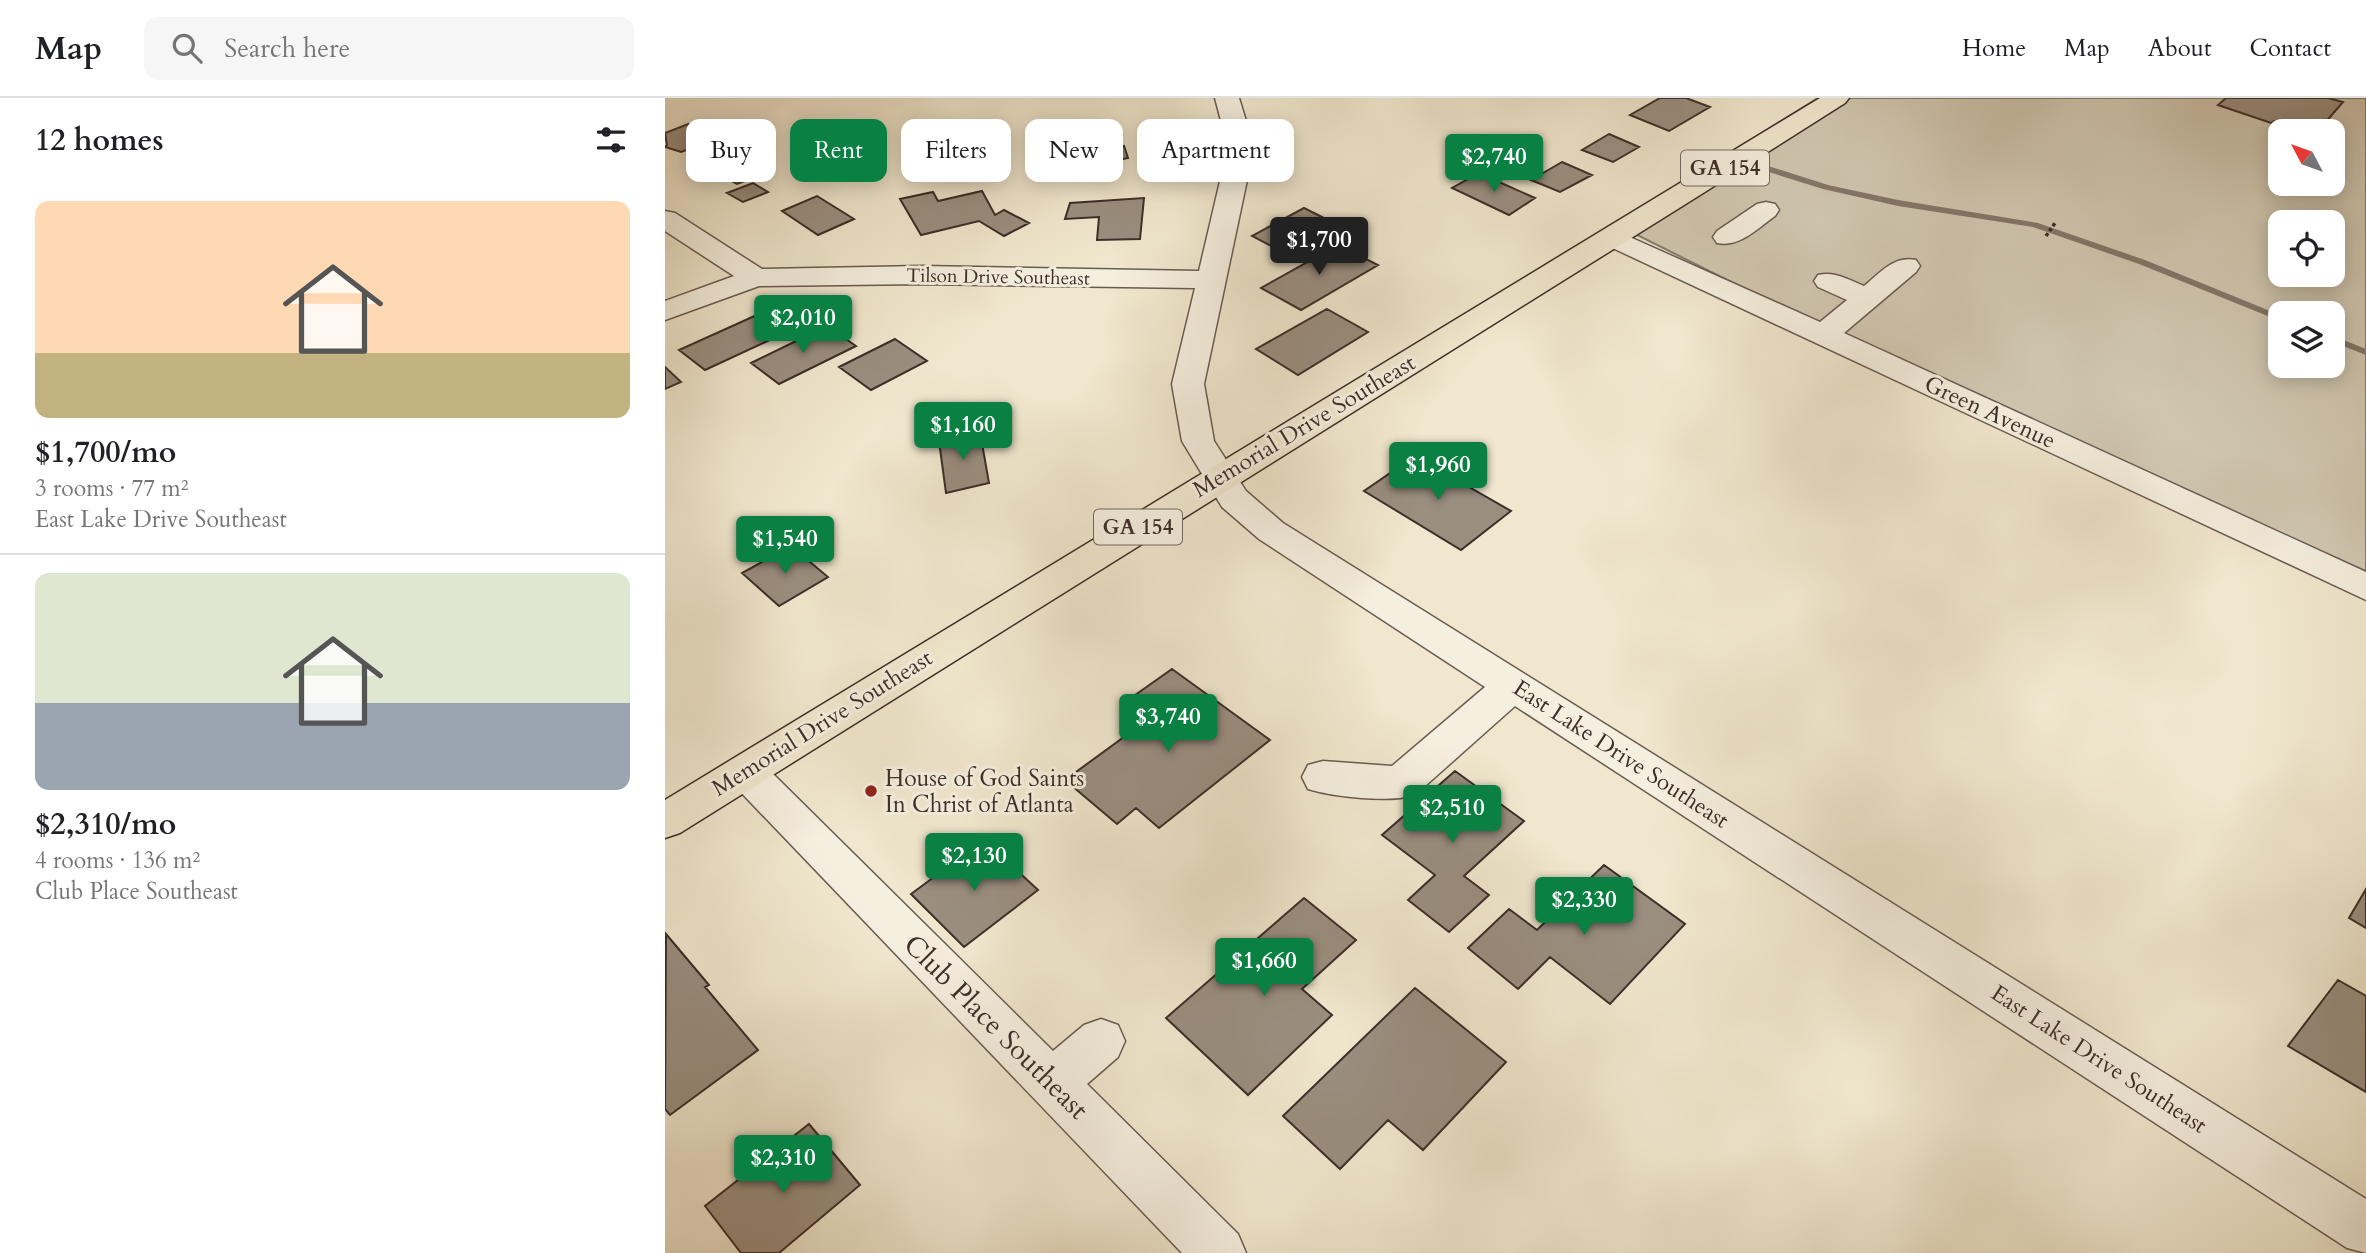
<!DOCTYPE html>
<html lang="en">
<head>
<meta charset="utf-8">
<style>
	body { margin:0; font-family:Cardo,serif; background:#f6f6f6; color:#202124; height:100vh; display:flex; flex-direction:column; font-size:26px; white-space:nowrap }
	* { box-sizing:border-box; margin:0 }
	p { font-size:23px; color:#757577 }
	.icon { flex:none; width:38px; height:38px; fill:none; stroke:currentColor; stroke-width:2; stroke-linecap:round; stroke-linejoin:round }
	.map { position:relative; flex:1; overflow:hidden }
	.details { display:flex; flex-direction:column; background:#fff; width:665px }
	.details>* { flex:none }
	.top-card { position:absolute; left:21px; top:21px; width:665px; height:63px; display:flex; gap:14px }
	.needle { width:46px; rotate:311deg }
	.tools { position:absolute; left:1603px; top:21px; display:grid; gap:14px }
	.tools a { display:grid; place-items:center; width:77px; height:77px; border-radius:14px; background:#fff; box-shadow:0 4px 18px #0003; font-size:35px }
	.price { position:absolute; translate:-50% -60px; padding:0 16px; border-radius:7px; background:#0b8043; color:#fff; font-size:23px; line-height:46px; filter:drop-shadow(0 2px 4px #0008) }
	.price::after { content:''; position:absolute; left:50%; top:42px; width:21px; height:16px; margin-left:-10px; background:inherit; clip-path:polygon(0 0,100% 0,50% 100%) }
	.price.on { background:#222; color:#fff }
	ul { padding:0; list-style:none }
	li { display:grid; align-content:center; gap:14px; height:371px; padding:0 35px }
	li+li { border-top:2px solid #e0e0e0 }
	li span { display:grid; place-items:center; height:217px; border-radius:14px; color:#555 }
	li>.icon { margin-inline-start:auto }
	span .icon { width:126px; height:126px; fill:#fffc; stroke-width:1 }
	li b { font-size:30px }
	h2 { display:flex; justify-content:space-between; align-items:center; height:84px; padding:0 35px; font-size:30px }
	.pill { padding:0 24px; border-radius:14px; background:#fff; box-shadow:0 4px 18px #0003; font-size:24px; line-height:63px }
	.pill.on { background:#0b8043; color:#fff }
	header { display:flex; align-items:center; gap:42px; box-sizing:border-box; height:98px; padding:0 35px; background:#fff; border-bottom:2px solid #e0e0e0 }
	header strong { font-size:33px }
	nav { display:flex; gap:38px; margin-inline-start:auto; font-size:24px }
	.search { width:490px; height:63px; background:#f6f6f6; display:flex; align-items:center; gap:18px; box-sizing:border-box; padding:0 24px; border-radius:14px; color:#757577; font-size:26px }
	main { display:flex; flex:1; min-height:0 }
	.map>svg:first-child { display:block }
</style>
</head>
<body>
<header>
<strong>Map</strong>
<div class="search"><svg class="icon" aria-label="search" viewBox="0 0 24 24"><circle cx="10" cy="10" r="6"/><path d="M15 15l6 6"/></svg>Search here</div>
<nav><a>Home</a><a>Map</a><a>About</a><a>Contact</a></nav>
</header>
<main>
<section class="details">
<h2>12 homes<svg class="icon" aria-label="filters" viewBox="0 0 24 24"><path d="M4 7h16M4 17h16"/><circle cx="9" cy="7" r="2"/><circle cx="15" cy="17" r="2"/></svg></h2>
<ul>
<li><span style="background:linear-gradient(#ffd9b3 70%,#c2b280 0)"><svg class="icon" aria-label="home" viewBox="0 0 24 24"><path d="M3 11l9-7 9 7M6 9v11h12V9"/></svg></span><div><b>$1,700/mo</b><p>3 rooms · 77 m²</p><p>East Lake Drive Southeast</p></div></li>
<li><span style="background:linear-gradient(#dfe7d0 60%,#9aa5b1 0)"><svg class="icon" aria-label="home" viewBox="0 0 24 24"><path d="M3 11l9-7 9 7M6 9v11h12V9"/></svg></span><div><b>$2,310/mo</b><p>4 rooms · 136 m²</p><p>Club Place Southeast</p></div></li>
</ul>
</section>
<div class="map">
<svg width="1701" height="1155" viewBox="0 0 1701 1155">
	<rect width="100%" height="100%" fill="#f0e7ce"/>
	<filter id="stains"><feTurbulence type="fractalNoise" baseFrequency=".00286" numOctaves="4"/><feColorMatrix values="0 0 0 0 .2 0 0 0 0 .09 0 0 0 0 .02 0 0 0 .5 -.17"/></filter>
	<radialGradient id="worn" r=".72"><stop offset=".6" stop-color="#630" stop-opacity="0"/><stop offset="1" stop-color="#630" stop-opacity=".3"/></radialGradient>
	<path fill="#d1c8b2" stroke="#867b6e" stroke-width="2" fill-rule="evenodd" d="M1153 0H1701V500L950 126ZM1615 33H1668V86H1615ZM1615 124H1668V177H1615ZM1615 215H1668V268H1615Z"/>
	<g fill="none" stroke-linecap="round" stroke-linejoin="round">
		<path fill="#83776a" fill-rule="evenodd" d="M1091 66H1097L1163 87 1233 102 1373 125 1480 162 1615 217V223L1474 166 1368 129 1233 108 1158 91 1091 70Z
			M1668 238 1701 251V257L1668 244Z"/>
	</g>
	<path fill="#9a8e7f" stroke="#3c2e29" stroke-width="2" d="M995 0H1021L1045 9 1004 33 965 17Z
		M1561 0H1663L1678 4 1653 33H1641L1609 23 1606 25 1553 7Z
		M23 26 51 41 59 38 72 45 36 60 21 52 16 54 0 49 2 47 0 35Z
		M443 36 450 50 459 48 463 60 370 78 366 65 392 61 387 46Z
		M944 36 974 49 948 64 917 52Z
		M74 51 104 69 94 73 98 76 72 86 37 67Z
		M897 64 927 77 895 94 866 82Z
		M814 75 870 100 844 117 787 90Z
		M88 85 103 94 78 104 62 95Z
		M317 93 330 117 339 112 364 125 339 138 314 123 256 137 235 101 268 94 273 103Z
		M152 98 189 121 153 137 117 113Z
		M479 100 475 141 432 142 434 119 400 121 405 105Z
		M639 110 671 126 618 154 587 138Z
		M673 147 713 167 636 212 596 190Z
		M662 211 703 234 633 277 591 251Z
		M94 216 120 235 40 272 14 252Z
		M162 228 191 248 114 286 86 265Z
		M230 241 262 263 206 292 174 269Z
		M0 269 16 284 0 291Z
		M315 334 324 385 281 395 274 343Z
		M750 358 846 413 796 452 699 393Z
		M126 448 163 479 114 508 77 475Z
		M507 571 605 642 494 730 471 710 452 726 400 682 489 617 466 600Z
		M790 673 859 723 799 778 824 797 784 834 743 802 770 777 717 737Z
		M319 742 373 792 299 849 246 796Z
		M939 767 1020 826 945 906 885 859 853 891 803 850 844 811 872 832Z
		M1701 791V830L1684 820Z
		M639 800 691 842 637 891 667 917 583 997 501 920Z
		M1 836 44 887 40 889 93 952 5 1017 0 1011Z
		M1673 882 1701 898V994L1623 948Z
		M750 890 841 964 758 1052 723 1022 675 1071 618 1018Z
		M144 1026 195 1087 114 1155H76L40 1108Z"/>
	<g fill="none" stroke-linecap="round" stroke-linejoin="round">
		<g stroke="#695c52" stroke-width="3">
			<path id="minor" d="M550 0H574L589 49 539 286 549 343 581 393 618 425 1701 1101V1155L1682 1150 850 608 750 697C723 705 670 699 643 691L637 679 643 667 658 663 727 668 820 589 594 441 557 409 517 343 507 286 530 190 257 186 94 188 0 222V203L69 178 0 133V113L10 115 97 171 257 168 534 173 563 49Z
				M1101 104 1110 106 1114 112 1110 118C1093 130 1074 150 1052 145L1048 139 1052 133 1092 106Z
				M949 132 1155 224 1182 202 1153 189 1149 183 1153 177C1170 173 1184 182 1199 188 1215 175 1229 157 1251 162L1255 168 1251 174 1179 235 1701 474V502L939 146 935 140 939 134Z
				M80 657 94 662 388 953 419 927 436 921 453 927 460 943 453 959 422 986 573 1136 581 1155H517L66 684 60 673 66 662Z"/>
		</g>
		<g stroke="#3c2e29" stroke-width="3">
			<path id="major" d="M1155 0H1184L1180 5 1035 97 15 735 0 740V702Z"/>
		</g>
		<path stroke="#3c2e29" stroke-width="3.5" stroke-dasharray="3.5 2.5" stroke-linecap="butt" d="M1381 138 1390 125"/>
		<use href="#minor" fill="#f5efdf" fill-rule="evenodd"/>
		<use href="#major" fill="#f0e7ce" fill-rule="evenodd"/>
	</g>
	<circle fill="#8f2418" stroke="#f5efdf" stroke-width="2.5" cx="206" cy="693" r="7"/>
	<g text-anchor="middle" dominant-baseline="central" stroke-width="6" stroke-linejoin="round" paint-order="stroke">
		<g font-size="19" fill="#3c2e29" stroke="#f5efdf">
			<text transform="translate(333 179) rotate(1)">Tilson Drive Southeast</text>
		</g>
		<g fill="#f5efdf" stroke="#746860" stroke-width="2">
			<rect x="1016" y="52.5" width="88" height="35" rx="5"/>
			<rect x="429" y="411.5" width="88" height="35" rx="5"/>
		</g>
		<g font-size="21" font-weight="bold" fill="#3c2e29">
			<text x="1060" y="70">GA 154</text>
			<text x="473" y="429">GA 154</text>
		</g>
		<g font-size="23" fill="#3c2e29" stroke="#f5efdf">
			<text transform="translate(1325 314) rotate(25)">Green Avenue</text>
			<text transform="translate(639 328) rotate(-31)">Memorial Drive Southeast</text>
			<text transform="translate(157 625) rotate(-32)">Memorial Drive Southeast</text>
			<text transform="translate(956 656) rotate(33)">East Lake Drive Southeast</text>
			<text transform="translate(1434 961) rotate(33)">East Lake Drive Southeast</text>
		</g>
		<g font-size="23" fill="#3c2e29" stroke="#f5efdf" text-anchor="start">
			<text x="220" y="680">House of God Saints<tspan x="220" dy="26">In Christ of Atlanta</tspan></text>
		</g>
		<g font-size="28" fill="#3c2e29" stroke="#f5efdf">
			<text transform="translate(331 929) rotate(45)">Club Place Southeast</text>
		</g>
	</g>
	<rect width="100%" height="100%" filter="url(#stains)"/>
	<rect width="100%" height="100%" fill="url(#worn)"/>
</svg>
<div class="tools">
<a><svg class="needle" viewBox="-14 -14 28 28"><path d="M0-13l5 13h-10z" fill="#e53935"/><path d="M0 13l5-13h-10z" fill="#757577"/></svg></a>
<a><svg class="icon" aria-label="locate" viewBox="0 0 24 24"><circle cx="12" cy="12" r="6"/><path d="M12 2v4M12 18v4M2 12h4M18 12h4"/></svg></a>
<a><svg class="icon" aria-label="layers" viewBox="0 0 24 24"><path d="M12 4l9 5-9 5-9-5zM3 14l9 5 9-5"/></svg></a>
</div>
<b class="price" style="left:829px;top:96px">$2,740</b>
<b class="price on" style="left:654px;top:179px">$1,700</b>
<b class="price" style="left:138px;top:257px">$2,010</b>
<b class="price" style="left:298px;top:364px">$1,160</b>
<b class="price" style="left:773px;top:404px">$1,960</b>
<b class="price" style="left:120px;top:478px">$1,540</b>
<b class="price" style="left:503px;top:656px">$3,740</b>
<b class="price" style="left:787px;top:747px">$2,510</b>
<b class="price" style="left:309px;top:795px">$2,130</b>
<b class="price" style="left:919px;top:839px">$2,330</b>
<b class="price" style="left:599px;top:900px">$1,660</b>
<b class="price" style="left:118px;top:1097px">$2,310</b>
<div class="top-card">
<a class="pill">Buy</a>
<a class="pill on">Rent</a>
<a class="pill">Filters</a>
<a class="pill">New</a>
<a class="pill">Apartment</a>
</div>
</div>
</main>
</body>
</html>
